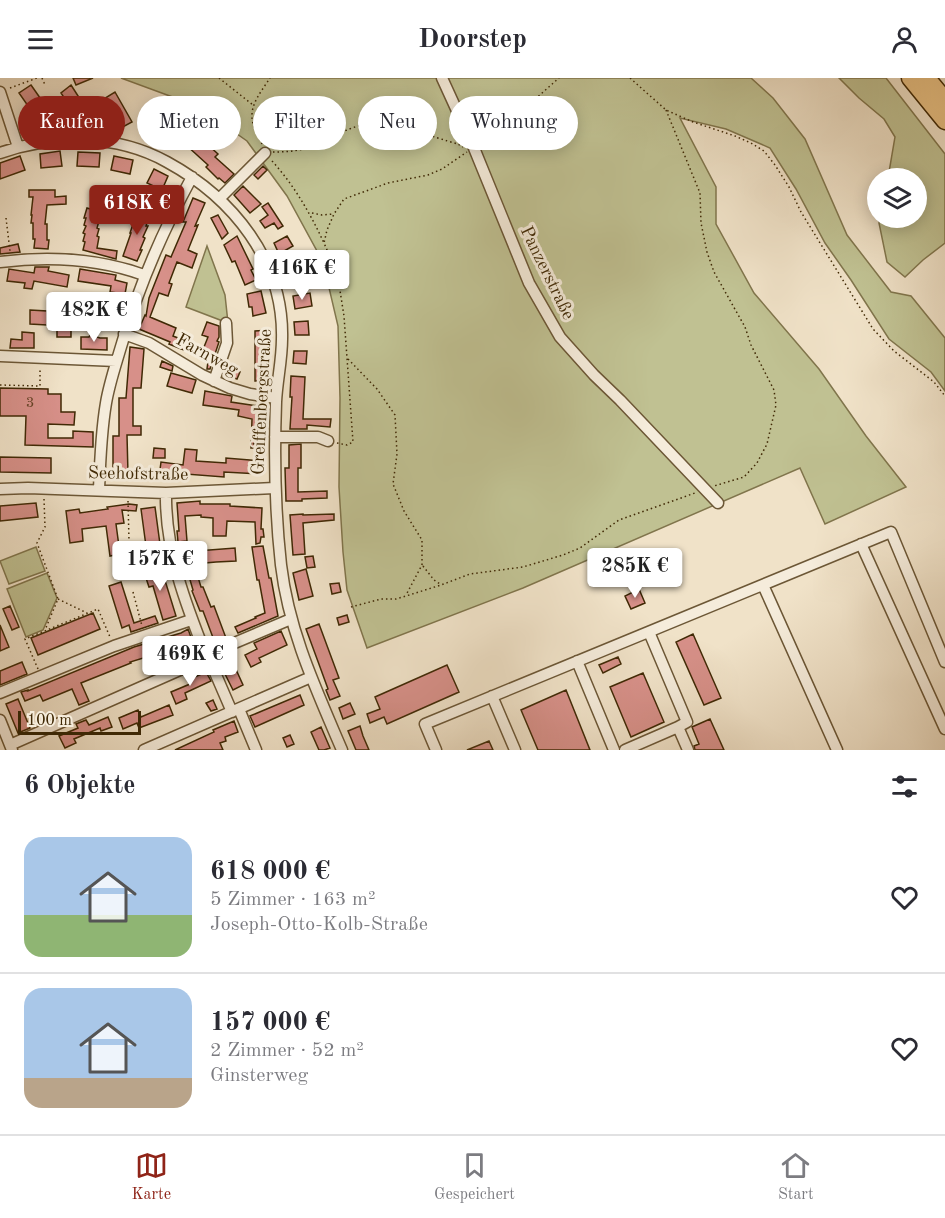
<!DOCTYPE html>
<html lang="de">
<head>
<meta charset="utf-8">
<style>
	body { margin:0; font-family:"Old Standard TT",serif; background:#f2f2f3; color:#2b2b33; height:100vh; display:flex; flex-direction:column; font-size:22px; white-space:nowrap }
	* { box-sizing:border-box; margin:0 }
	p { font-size:20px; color:#7c7c81 }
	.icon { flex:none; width:33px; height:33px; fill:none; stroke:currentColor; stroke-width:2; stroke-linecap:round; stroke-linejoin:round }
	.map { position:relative; height:672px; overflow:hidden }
	.panel { display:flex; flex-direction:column; background:#fff; flex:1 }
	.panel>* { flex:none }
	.top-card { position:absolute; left:18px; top:18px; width:600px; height:54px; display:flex; gap:12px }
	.buttons { position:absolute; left:867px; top:90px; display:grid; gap:12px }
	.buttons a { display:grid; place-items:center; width:60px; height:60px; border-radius:50%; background:#fff; box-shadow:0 3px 15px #0003; font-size:30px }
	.scale { position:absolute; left:18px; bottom:15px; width:123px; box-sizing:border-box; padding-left:6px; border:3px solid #402905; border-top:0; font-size:16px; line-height:21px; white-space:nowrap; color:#402905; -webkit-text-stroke:4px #f5ecdb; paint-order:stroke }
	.price { position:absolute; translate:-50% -51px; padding:0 14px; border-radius:6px; background:#fff; color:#222; font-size:20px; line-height:39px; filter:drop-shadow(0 2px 3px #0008) }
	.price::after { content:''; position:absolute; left:50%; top:36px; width:18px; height:14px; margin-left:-9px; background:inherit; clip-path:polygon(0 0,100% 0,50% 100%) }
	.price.current { background:#8f2418; color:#fff }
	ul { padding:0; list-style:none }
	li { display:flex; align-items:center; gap:18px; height:150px; padding:0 24px }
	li+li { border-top:2px solid #e1e1e2 }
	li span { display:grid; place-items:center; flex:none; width:168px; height:120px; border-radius:18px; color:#555 }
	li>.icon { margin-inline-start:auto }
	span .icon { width:72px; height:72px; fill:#fffc; stroke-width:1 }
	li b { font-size:26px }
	h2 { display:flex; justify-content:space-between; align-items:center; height:72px; padding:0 24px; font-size:26px }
	.pill { padding:0 21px; border-radius:27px; background:#fff; box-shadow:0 3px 15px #0003; font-size:21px; line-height:54px }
	.pill.current { background:#8f2418; color:#fff }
	header { display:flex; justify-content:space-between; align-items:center; height:78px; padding:0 24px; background:#fff; font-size:27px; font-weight:800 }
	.tab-bar { display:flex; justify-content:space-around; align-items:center; height:84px; border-top:2px solid #e1e1e2; background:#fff; font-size:16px; color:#7c7c81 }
	.tab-bar a { display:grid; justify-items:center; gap:3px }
	.tab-bar .current { color:#8f2418 }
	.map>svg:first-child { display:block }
</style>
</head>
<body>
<header><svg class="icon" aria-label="menu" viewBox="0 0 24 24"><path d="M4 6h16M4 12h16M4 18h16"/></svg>Doorstep<svg class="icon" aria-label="person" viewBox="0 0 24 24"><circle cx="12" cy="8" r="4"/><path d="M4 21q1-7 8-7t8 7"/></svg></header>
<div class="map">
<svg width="945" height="672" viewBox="0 0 945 672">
	<rect width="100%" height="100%" fill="#f0e2c8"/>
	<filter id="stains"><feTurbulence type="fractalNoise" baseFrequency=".00333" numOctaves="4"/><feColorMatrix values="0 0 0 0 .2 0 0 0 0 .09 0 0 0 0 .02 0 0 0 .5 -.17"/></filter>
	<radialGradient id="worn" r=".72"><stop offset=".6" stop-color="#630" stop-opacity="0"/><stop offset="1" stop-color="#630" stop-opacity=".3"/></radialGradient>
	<path fill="#c0c192" stroke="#80754c" stroke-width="1.5" d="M121 0H751L773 20 805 61 847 157 891 214 911 218 945 260V313L931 294 889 261 851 202 825 165 796 111 770 70 726 51 680 40 716 109V146L754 215 819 291 866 358 906 409 825 446 800 390 523 510 367 570 347 512 343 474 339 409 340 320 338 248 323 184 287 118 247 63 197 28Z
		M839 0H886L945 76V165L923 182 905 199 887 184 879 145 880 140H916V100H888L895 59 884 41 859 20Z
		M207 168 225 217 228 245 186 229Z
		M36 469 45 493 9 506 0 483Z
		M47 495 57 520 43 552 26 559 7 511Z"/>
	<path fill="#d79089" stroke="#402905" stroke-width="1.5" d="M73 0H93L76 7Z
		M31 7 45 27 43 29 52 43 40 52 30 37 33 35 19 15Z
		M71 7 89 35 79 43 61 15Z
		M115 14 132 44 119 51 102 22Z
		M168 24 192 34 190 40 166 31Z
		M166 37 177 57 163 64 152 44Z
		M196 56 218 76 215 79 234 96 225 105 219 100 218 101 206 89 208 87 186 67Z
		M60 73 62 88 41 90 40 76Z
		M78 74 100 75 99 89 77 88Z
		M20 78 25 92 0 101V85Z
		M114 78 133 82 130 96 111 92Z
		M263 88 267 92 258 101 254 97Z
		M154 91 168 98 162 112 147 105Z
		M243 108 261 126 250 135 234 117Z
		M29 112H55V119L66 118V126L47 127 45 146H47V162H49L48 171 34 170 35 161H33V145H31L32 137H31L33 119H29Z
		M193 120 205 125 195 148 198 147 188 172 197 176 192 190 177 184 169 205 172 206 168 218 159 215 150 239 176 250 173 258 188 264 184 272 169 266 170 264 139 251 145 237 146 238 149 220 166 177 171 179 186 144H183Z
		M107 121 123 123 122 130 106 128Z
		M268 125 283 148 278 151 274 145 265 150 260 143 268 137 262 129Z
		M153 127 161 130 158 139 150 135Z
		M87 130 100 134 98 142 99 143 97 150 99 151 97 158 99 159 97 170 117 173 116 181 83 172 85 164 83 163 85 156 83 155 86 148 84 147 86 140H84Z
		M137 132 150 137 146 148H148L143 159 145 160 140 172H142L137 183 123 178 131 155H130L134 143H133Z
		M218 137 228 155 222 161 211 140Z
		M237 158 253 191 251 192 256 202 245 207 235 183 232 184 224 167Z
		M287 158 293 168 279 176 274 165Z
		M18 166 20 174 0 176V170Z
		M297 180 305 199 290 204 285 191 292 188 290 183Z
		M35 189H49L48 193 69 197 67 209 34 203 32 211 24 210 25 205 7 203 9 191 34 195Z
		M80 191 116 197 115 202 127 205 125 216 110 214 111 208 78 203Z
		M261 213 266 235 253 238 252 229H249L247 216Z
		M310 215 312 228 295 231 293 218Z
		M105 225H113L112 240 102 239 103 229H105Z
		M30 232 47 233V247L30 246Z
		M308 243 309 257H295L294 244Z
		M57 244 71 245V259H57Z
		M207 244 219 248V259L217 263 219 264 210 291H207L209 276 202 274 208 259 202 257Z
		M270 252 271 275H269V303H255V253Z
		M22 254 34 255V270H10L11 261 22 262Z
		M90 257 100 260H107V272L81 271V259H89Z
		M130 269 144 271 141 310H133V348H141V357H127L128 396 113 397V358H119V320H126Z
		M294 273H307L306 286 293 285Z
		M162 283 173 288 172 293 160 289Z
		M227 289 240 294 237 301 224 296Z
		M171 295 196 302 192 315 167 308Z
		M291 298 305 299 303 341H331L330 349 307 347V351H290L292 319H290Z
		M0 310 48 311V316H61V334H75L74 347 48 346V360H73V353L93 354V369L25 367 26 338H0Z
		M205 313 232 318 231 324 265 329 262 352 263 353V370H251L252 341 238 338 239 332 203 327Z
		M301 366V390H298V414L327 413V420L302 421V423H286L285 390H289V367Z
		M154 370 165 371V380H153Z
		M185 371 197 372 196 383 226 385V380L263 383 262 396 224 394V399L186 396V402L159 399 161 384 183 387Z
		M0 379 51 380V395L0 394Z
		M134 392 151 394 150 402 133 400Z
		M200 423V426H230V428L262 430 261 451H263L264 459H261L260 465 256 466 255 444 227 443 226 458H213V440L201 439V437L185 438 187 463 178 464 177 453H179L177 425Z
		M36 425 38 439 0 443V428Z
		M129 426 137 427 136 433 122 432 124 445 116 446 120 476 110 478 106 448 82 451 83 463 70 465 66 433 79 431 80 435 108 431 107 429Z
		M155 429 162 481 148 483 141 431Z
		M303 436V437L334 436V442L303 445 305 476 293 477 290 437Z
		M263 468 269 500H271L278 538 238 555 235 549 256 540 255 539 265 535 259 502H257L252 469Z
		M235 470 236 483 216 484 194 486 201 509H203L211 529 214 528 226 560 215 565 203 533H200L192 513 193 512 186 488 184 474Z
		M313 478 315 489 307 490 305 479Z
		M150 485 154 499 163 496 176 538 163 542 153 508 149 509 142 488Z
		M306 491 313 518 299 522 293 495Z
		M121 504 134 545 155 538 158 545 131 554 129 547 122 550 109 508Z
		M339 505 341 514 332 516 330 506Z
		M639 511 645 525 631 531 625 518Z
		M10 528 19 549 12 552 3 531Z
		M93 535 100 551 38 577 31 560Z
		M347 537 349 544 339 547 337 540Z
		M319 546 339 600 333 602 340 618 330 622 326 612 328 611 320 589 306 551Z
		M0 547 9 569 0 573Z
		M188 551 197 576 191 579 186 567 130 584 131 585 81 605 89 623 79 627 72 611 43 623 40 617 25 623 21 614 28 612V613L134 569 181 555Z
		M281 553 287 567 259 580 261 584 251 589 245 577 257 571 254 565Z
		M693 556 721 620 704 627 676 564Z
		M224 577 228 587 233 585 243 607 233 612 217 580Z
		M618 579 621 586 603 595 599 587Z
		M22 584 27 596 0 607V593Z
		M447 587 459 614 387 646 384 639 370 645 367 636 380 631 375 619Z
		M206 594 211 603 185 615 187 621 176 626 171 614 190 606 188 602Z
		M643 595 664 644 631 659 610 609Z
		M566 612 590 672H538L521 632Z
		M300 617 304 627 255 649 250 638Z
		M18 621 30 650 18 655 6 626Z
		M213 622 217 631 211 633 206 625Z
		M350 625 355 636 343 641 339 630Z
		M169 627 173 637 139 650 137 645 123 651 119 640 138 632 141 639Z
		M108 639 112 649 101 653 100 650 74 661 76 665 65 670 59 658 78 650 76 646 86 642 89 647Z
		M710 641 724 672H695L694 668 699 666 692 649Z
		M234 643 238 654 225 659 226 663 220 665 223 672H175L214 654 213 652Z
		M360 648 363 658 369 672H356L348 653Z
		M321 649 330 670 324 672H319L311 654Z
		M290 657 294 666 287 669 283 660Z
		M489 663 493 672H467Z"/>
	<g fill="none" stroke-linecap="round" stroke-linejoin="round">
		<g stroke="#6c5736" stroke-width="13">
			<path id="minor" d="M442 0 474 70 529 205 560 259 594 297 620 322 718 425
				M0 14 18 69
				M0 75C54 56 117 56 167 84 233 120 284 183 282 261 282 282 277 303 276 324 274 379 275 433 281 487 289 554 316 611 342 672
				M220 120 265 75
				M0 184C49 178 97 180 144 197
				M124 256 149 265 202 297 230 310 250 316 276 320
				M0 278 116 283
				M214 303 227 265 226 245
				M275 359H318L328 363
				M0 411 28 410 166 415 274 410
				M99 412C100 383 101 354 106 325 109 307 115 289 120 272 138 209 161 156 192 99
				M166 415C165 473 186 527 207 580L210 583 232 634
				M861 466 945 651
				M763 507 837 672
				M649 554 687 644 678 649
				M206 577 291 541
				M577 583 614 672
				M0 615 114 568 191 542
				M492 618 515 672
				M239 631 256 672
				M0 642 12 672
				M10 667 207 580
				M144 672 311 599
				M436 672 425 646 891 454 945 584
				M625 672 678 649 688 672"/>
		</g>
		<g stroke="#402905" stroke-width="19">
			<path id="highway" d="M910 0 945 43
				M927 0 945 22"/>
		</g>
		<path stroke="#402905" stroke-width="1.5" stroke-dasharray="1.5 3" stroke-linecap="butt" d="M42 0 45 7
			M219 0 253 27
			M630 0 666 32 693 44 735 58 751 65 764 73 775 87 789 109 801 134 873 251 894 273 934 304 945 318
			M10 10 37 0
			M666 32 700 115 701 145 707 174 714 194 745 249 751 267 774 312 776 327 767 366 757 385 744 399 714 408
			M483 64 499 53 559 0
			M262 66C259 58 252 48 252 39 251 25 263 11 270 0
			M273 74C287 74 301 73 315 67 332 60 348 49 367 46 389 42 435 60 458 66L463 69
			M272 83C294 107 310 135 324 165
			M312 135 322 137 334 136
			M6 140 10 173
			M348 281 377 311 395 337 397 376 393 406 404 433 422 462V487L406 517
			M0 307 40 308V290
			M337 365 347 367 353 364 344 238 338 200 333 186 324 165 327 152 334 136 344 121 388 105 428 97 442 91 467 74
			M44 421 45 449 37 465 58 521 45 552
			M128 423 129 463
			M423 488 434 502 440 506
			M133 514 142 548
			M58 521 87 535
			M351 529 381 521H396L406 518 441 507 470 496 523 489 563 477 580 470 619 442 695 415
			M38 591 25 561 98 531 110 559"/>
		<use href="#minor" stroke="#f5ecdb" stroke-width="10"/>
		<use href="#highway" stroke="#e8c184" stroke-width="16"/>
	</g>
	<g text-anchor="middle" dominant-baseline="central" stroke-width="6" stroke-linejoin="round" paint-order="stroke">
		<g font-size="15" fill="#664326">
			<text x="30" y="325">3</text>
		</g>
		<g font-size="18" fill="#402905" stroke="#f5ecdb">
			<text transform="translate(547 195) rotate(64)">Panzerstraße</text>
			<text transform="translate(207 277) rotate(29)">Farnweg</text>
			<text transform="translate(262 324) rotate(-87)">Greiffenbergstraße</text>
			<text transform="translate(138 396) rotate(1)">Seehofstraße</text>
		</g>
	</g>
	<rect width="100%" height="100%" filter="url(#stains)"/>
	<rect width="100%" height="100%" fill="url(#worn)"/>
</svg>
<div class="buttons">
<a><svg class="icon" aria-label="layers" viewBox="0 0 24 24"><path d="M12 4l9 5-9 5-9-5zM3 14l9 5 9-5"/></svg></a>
</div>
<div class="scale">100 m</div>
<b class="price current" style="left:137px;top:158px">618K €</b>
<b class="price" style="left:302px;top:223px">416K €</b>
<b class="price" style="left:94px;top:265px">482K €</b>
<b class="price" style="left:160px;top:514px">157K €</b>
<b class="price" style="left:635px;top:521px">285K €</b>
<b class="price" style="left:190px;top:609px">469K €</b>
<div class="top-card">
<a class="pill current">Kaufen</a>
<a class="pill">Mieten</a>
<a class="pill">Filter</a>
<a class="pill">Neu</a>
<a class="pill">Wohnung</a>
</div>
</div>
<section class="panel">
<h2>6 Objekte<svg class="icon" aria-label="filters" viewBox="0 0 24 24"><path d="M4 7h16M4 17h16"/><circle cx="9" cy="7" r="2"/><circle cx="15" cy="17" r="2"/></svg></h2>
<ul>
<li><span style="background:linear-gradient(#a9c7e8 65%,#8fb573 0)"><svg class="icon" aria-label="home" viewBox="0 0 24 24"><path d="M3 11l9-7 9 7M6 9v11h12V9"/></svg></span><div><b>618 000 €</b><p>5 Zimmer · 163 m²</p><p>Joseph-Otto-Kolb-Straße</p></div><svg class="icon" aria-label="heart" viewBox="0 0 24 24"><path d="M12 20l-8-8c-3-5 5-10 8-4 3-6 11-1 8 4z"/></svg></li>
<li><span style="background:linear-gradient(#a9c7e8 75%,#b9a48a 0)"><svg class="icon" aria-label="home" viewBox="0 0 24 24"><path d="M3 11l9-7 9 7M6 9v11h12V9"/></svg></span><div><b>157 000 €</b><p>2 Zimmer · 52 m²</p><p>Ginsterweg</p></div><svg class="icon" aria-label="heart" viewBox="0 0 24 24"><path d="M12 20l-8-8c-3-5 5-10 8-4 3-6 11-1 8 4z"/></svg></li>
</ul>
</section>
<nav class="tab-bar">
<a class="current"><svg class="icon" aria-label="map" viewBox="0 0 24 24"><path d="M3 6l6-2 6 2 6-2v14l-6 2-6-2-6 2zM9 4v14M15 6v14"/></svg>Karte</a>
<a><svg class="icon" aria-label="saved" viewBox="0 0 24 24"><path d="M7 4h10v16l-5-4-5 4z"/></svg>Gespeichert</a>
<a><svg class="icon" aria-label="home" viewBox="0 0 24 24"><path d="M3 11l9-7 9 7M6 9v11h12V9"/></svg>Start</a>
</nav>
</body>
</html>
